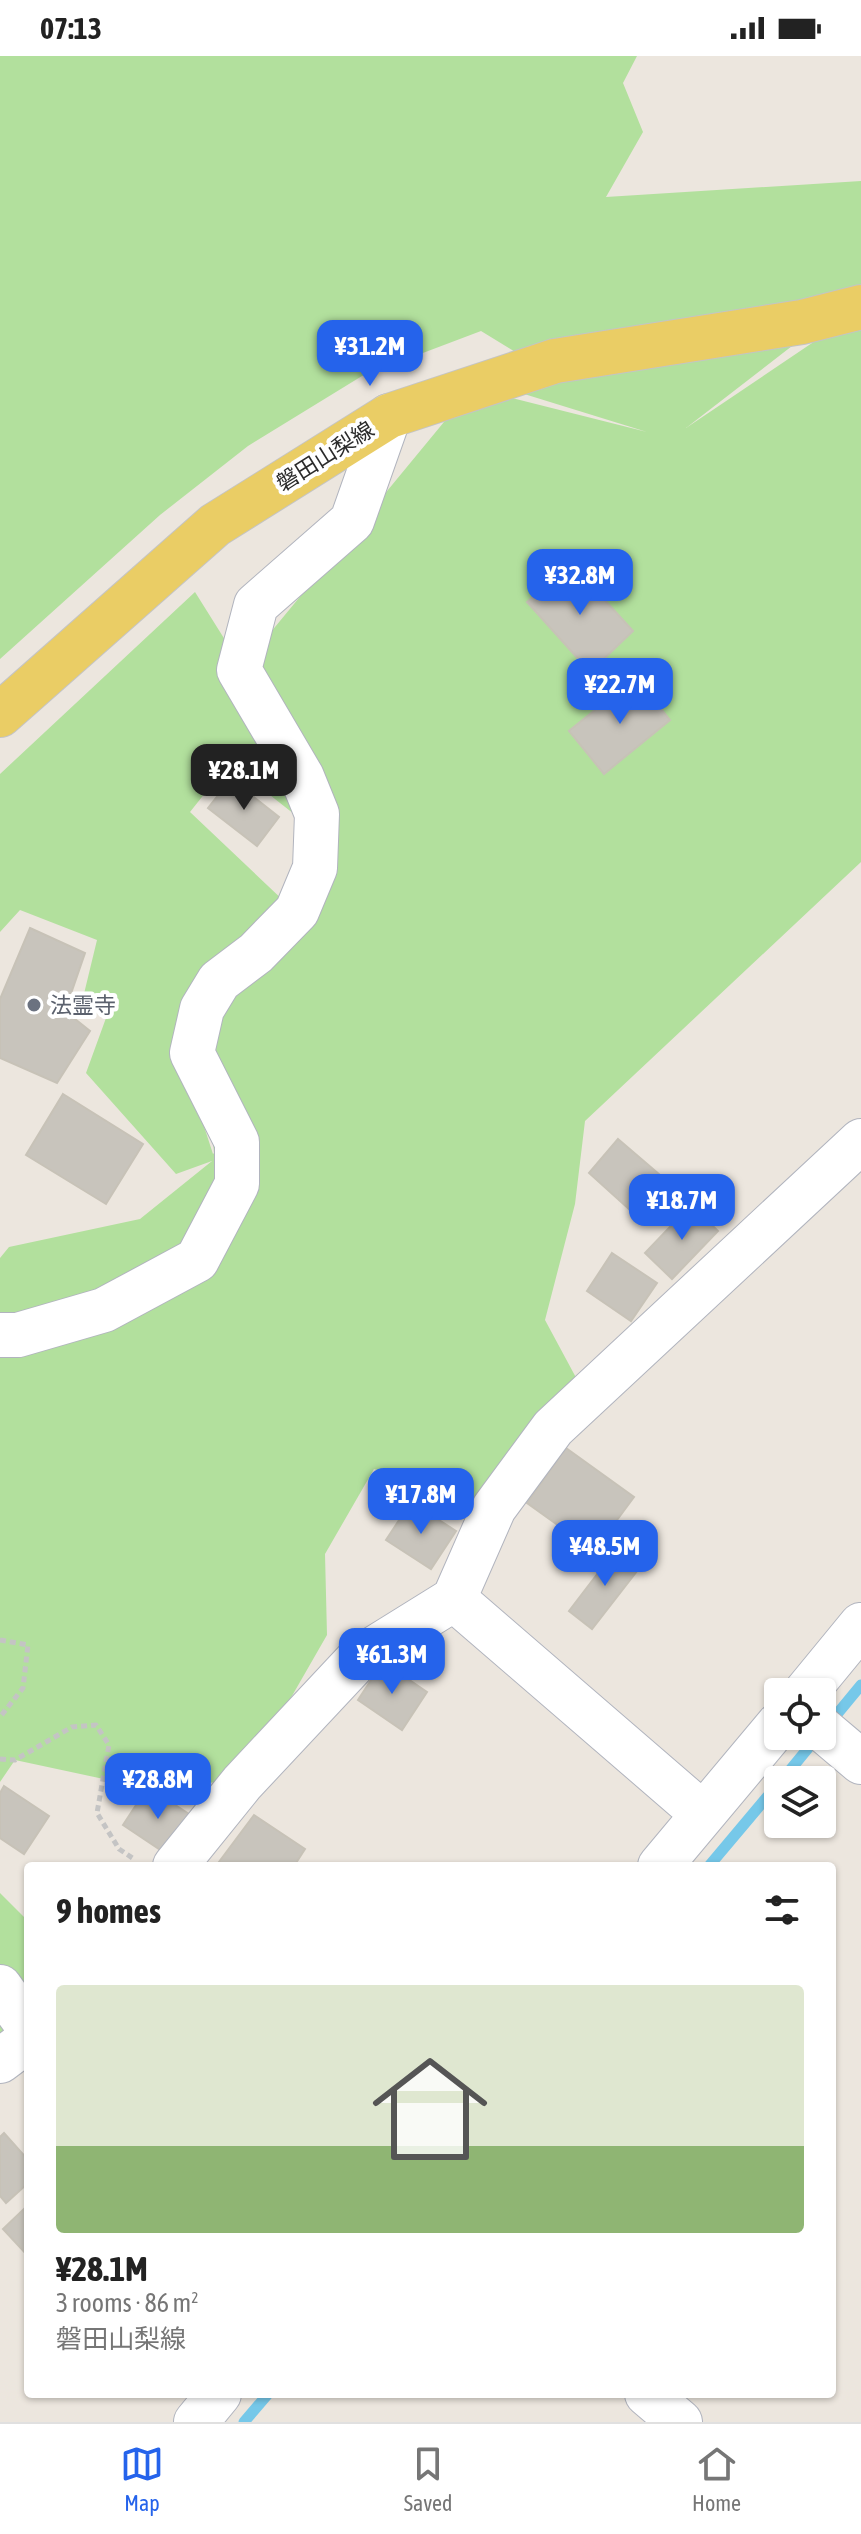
<!DOCTYPE html>
<html lang="en">
<head>
<meta charset="utf-8">
<style>
	body { margin:0; font-family:"Asap Condensed","Noto Sans JP",sans-serif; background:#f2f2f2; color:#222; height:100vh; display:flex; flex-direction:column; font-size:30px; white-space:nowrap }
	* { box-sizing:border-box; margin:0 }
	p { font-size:26px; color:#767676 }
	.icon { flex:none; width:44px; height:44px; fill:none; stroke:currentColor; stroke-width:2; stroke-linecap:round; stroke-linejoin:round }
	.map { position:relative; flex:1; overflow:hidden }
	.panel { position:absolute; left:24px; top:1806px; width:812px; height:536px; display:flex; flex-direction:column; background:#fff; border-radius:8px; box-shadow:0 2px 6px #0004 }
	.panel>* { flex:none }
	.fabs { position:absolute; left:764px; top:1622px; display:grid; gap:16px }
	.fabs a { display:grid; place-items:center; width:72px; height:72px; border-radius:8px; background:#fff; box-shadow:0 2px 6px #0004; font-size:40px }
	.price { position:absolute; translate:-50% -68px; padding:0 18px; border-radius:16px; background:#2563eb; color:#fff; font-size:26px; line-height:52px; filter:drop-shadow(0 2px 4px #0008) }
	.price::after { content:''; position:absolute; left:50%; top:48px; width:24px; height:18px; margin-left:-12px; background:inherit; clip-path:polygon(0 0,100% 0,50% 100%) }
	.price.selected { background:#222; color:#fff }
	ul { padding:0; list-style:none }
	li { display:grid; align-content:center; gap:16px; height:424px; padding:0 32px }
	li span { display:grid; place-items:center; height:248px; border-radius:8px; color:#555 }
	li>.icon { margin-inline-start:auto }
	span .icon { width:144px; height:144px; fill:#fffc; stroke-width:1 }
	li b { font-size:34px }
	h2 { display:flex; justify-content:space-between; align-items:center; height:96px; padding:0 32px; font-size:34px }
	.status { display:flex; justify-content:space-between; align-items:center; height:56px; padding:0 40px; background:#fff; direction:ltr }
	.status svg { height:22px; fill:currentColor }
	.tab-bar { display:flex; justify-content:space-around; align-items:center; height:112px; border-top:2px solid #e0e0e0; background:#fff; font-size:22px; color:#767676 }
	.tab-bar a { display:grid; justify-items:center; gap:4px }
	.tab-bar .selected { color:#2563eb }
	.map>svg:first-child { display:block }
</style>
</head>
<body>
<div class="status"><b>07:13</b><svg viewBox="0 0 49 12"><path d="M0 12V9h3v3zM5 12V6h3v6zM10 12V3h3v9zM15 12V0h3v12zM26 1h20v11H26zM47 4h2v5h-2z"/></svg></div>
<div class="map">
<svg width="861" height="2366" viewBox="0 0 861 2366">
	<rect width="100%" height="100%" fill="#ece6de"/>
	<path fill="#b2e09d" fill-rule="evenodd" d="M0 0H637L623 27 643 76 606 141 861 125V249L832 259 686 372 861 254V806L585 1065 575 1148 545 1264 580 1329 494 1452 374 1413 325 1498 327 1579 242 1727 113 1725 15 1704 0 1726V1202L9 1191 140 1163 212 1105 176 1118 86 1017 106 962 82 946 97 884 20 854 0 876V718L195 536 242 611 472 332 647 376 489 327 538 310 481 275 362 320 248 390 160 459 0 603ZM229 707 294 758 314 812 286 847 190 756ZM202 957 214 1097 213 1098 184 1009Z
		M0 1837 28 1865V1928L12 1951 0 2005Z"/>
	<g fill="none" stroke-linecap="round" stroke-linejoin="round">
		<path stroke="#76c8e9" stroke-width="11" d="M828 1669 861 1629
			M782 1724 818 1680
			M709 1810 778 1728
			M244 2366 268 2338"/>
	</g>
	<path fill="#c8c4bc" stroke="#c7c2b7" stroke-width="2" d="M570 506 633 575 590 616 527 546Z
		M636 621 670 664 604 718 569 675Z
		M231 723 279 761 257 790 208 752Z
		M30 872 85 897 65 955 90 975 57 1027 0 1002V943Z
		M63 1038 143 1088 106 1148 26 1099Z
		M618 1083 659 1118 629 1153 589 1117Z
		M691 1149 718 1175 672 1223 645 1197Z
		M612 1197 657 1227 631 1265 587 1235Z
		M566 1392 634 1441 594 1495 527 1447Z
		M411 1446 456 1475 431 1513 386 1484Z
		M618 1491 641 1510 592 1573 569 1555Z
		M383 1606 427 1636 402 1674 358 1644Z
		M4 1730 49 1760 24 1798 0 1782V1737Z
		M148 1731 192 1760 168 1799 123 1769Z
		M254 1759 305 1793 294 1810H216Z
		M4 2077 28 2104V2127L6 2147 0 2140V2081Z
		M28 2149V2200L3 2173Z"/>
	<g fill="none" stroke-linecap="round" stroke-linejoin="round">
		<g stroke="#b1b4be" stroke-width="46">
			<path id="minor" d="M0 1279H18L104 1254 197 1204 237 1128V1086L192 997 202 953 219 925 256 897 297 855 315 812 317 758 302 721 239 614 256 549 352 465 389 360
				M454 1543 703 1758
				M806 1636 861 1569
				M822 1673 861 1706
				M175 1810 242 1727 359 1602 454 1543 494 1452 553 1372 861 1085
				M660 1810 778 1669
				M0 1931 28 1970
				M0 2005 28 1984
				M647 2338 680 2366
				M196 2366 219 2338"/>
		</g>
		<g stroke="#c4c4c4" stroke-width="46">
			<path id="major" d="M0 659 215 469 389 360 555 305 802 266 861 251"/>
		</g>
		<path stroke="#c4c4c4" stroke-width="5" stroke-dasharray="6 4" stroke-linecap="butt" d="M0 1584 28 1589 23 1632 0 1661
			M0 1703 15 1704 72 1671 96 1669 109 1689 97 1757 119 1793 134 1803"/>
		<use href="#minor" stroke="#fff" stroke-width="44"/>
		<use href="#major" stroke="#eacd65" stroke-width="44"/>
	</g>
	<circle fill="#6b7280" stroke="#fff" stroke-width="3" cx="34" cy="949" r="8"/>
	<g text-anchor="middle" dominant-baseline="central" stroke-width="8" stroke-linejoin="round" paint-order="stroke">
		<g font-size="22" fill="#2b2b2b" stroke="#fff">
			<text transform="translate(325 400) rotate(-32)">磐田山梨線</text>
		</g>
		<g font-size="22" fill="#5b616d" stroke="#fff" text-anchor="start">
			<text x="50" y="949">法霊寺</text>
		</g>
	</g>
</svg>
<div class="fabs">
<a><svg class="icon" aria-label="locate" viewBox="0 0 24 24"><circle cx="12" cy="12" r="6"/><path d="M12 2v4M12 18v4M2 12h4M18 12h4"/></svg></a>
<a><svg class="icon" aria-label="layers" viewBox="0 0 24 24"><path d="M12 4l9 5-9 5-9-5zM3 14l9 5 9-5"/></svg></a>
</div>
<b class="price" style="left:370px;top:332px">¥31.2M</b>
<b class="price" style="left:580px;top:561px">¥32.8M</b>
<b class="price" style="left:620px;top:670px">¥22.7M</b>
<b class="price selected" style="left:244px;top:756px">¥28.1M</b>
<b class="price" style="left:682px;top:1186px">¥18.7M</b>
<b class="price" style="left:421px;top:1480px">¥17.8M</b>
<b class="price" style="left:605px;top:1532px">¥48.5M</b>
<b class="price" style="left:392px;top:1640px">¥61.3M</b>
<b class="price" style="left:158px;top:1765px">¥28.8M</b>
<section class="panel">
<h2>9 homes<svg class="icon" aria-label="filters" viewBox="0 0 24 24"><path d="M4 7h16M4 17h16"/><circle cx="9" cy="7" r="2"/><circle cx="15" cy="17" r="2"/></svg></h2>
<ul>
<li><span style="background:linear-gradient(#dfe7d0 65%,#8fb573 0)"><svg class="icon" aria-label="home" viewBox="0 0 24 24"><path d="M3 11l9-7 9 7M6 9v11h12V9"/></svg></span><div><b>¥28.1M</b><p>3 rooms · 86 m²</p><p>磐田山梨線</p></div></li>
</ul>
</section>
</div>
<nav class="tab-bar">
<a class="selected"><svg class="icon" aria-label="map" viewBox="0 0 24 24"><path d="M3 6l6-2 6 2 6-2v14l-6 2-6-2-6 2zM9 4v14M15 6v14"/></svg>Map</a>
<a><svg class="icon" aria-label="saved" viewBox="0 0 24 24"><path d="M7 4h10v16l-5-4-5 4z"/></svg>Saved</a>
<a><svg class="icon" aria-label="home" viewBox="0 0 24 24"><path d="M3 11l9-7 9 7M6 9v11h12V9"/></svg>Home</a>
</nav>
</body>
</html>
